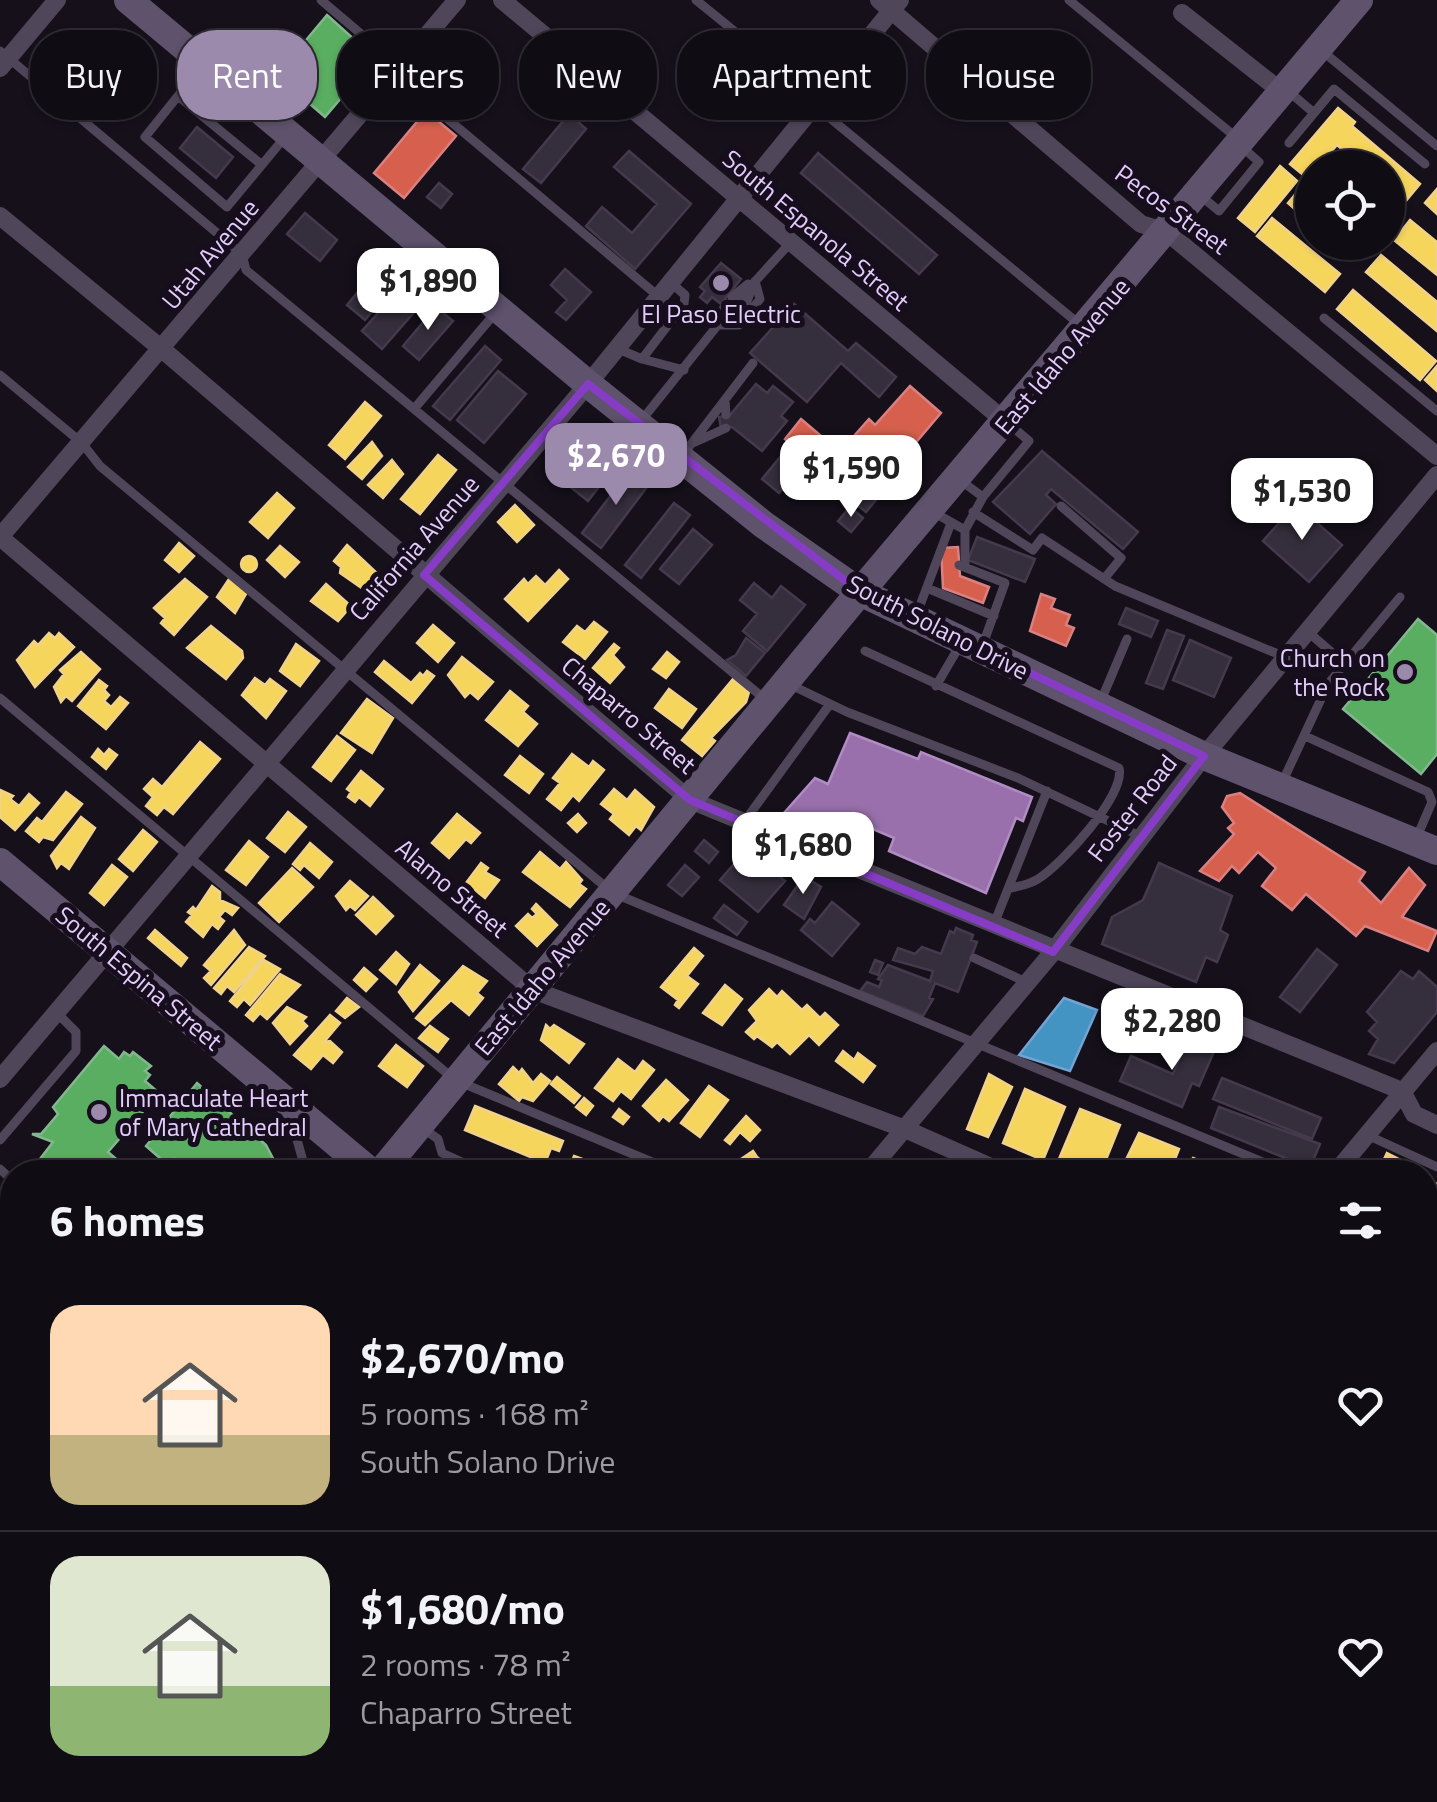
<!DOCTYPE html>
<html lang="en">
<head>
<meta charset="utf-8">
<style>
	body { margin:0; font-family:"Titillium Web",sans-serif; background:#1e1a22; color:#f1f3f6; height:100vh; display:flex; flex-direction:column; font-size:38px; white-space:nowrap }
	* { box-sizing:border-box; margin:0 }
	p { font-size:32px; color:#9c9ba0 }
	.icon { flex:none; width:55px; height:55px; fill:none; stroke:currentColor; stroke-width:2; stroke-linecap:round; stroke-linejoin:round }
	.map { position:relative; flex:1; overflow:hidden }
	.panel { position:absolute; left:0px; top:1160px; width:1438px; height:642px; display:flex; flex-direction:column; background:#100c14; border-radius:40px 40px 0 0; box-shadow:0 2px 8px #0004,0 0 0 2px #302c34 }
	.panel>* { flex:none }
	.banner { position:absolute; left:30px; top:30px; width:1378px; height:90px; display:flex; gap:20px }
	.buttons { position:absolute; left:1295px; top:150px; display:grid; gap:20px }
	.buttons a { display:grid; place-items:center; width:110px; height:110px; border-radius:50%; background:#100c14; box-shadow:0 2px 8px #0004,0 0 0 2px #302c34; font-size:50px }
	.price { position:absolute; translate:-50% -85px; padding:0 22px; border-radius:20px; background:#fff; color:#222; font-size:32px; line-height:65px; filter:drop-shadow(0 2px 5px #0008) }
	.price::after { content:''; position:absolute; left:50%; top:60px; width:30px; height:22px; margin-left:-15px; background:inherit; clip-path:polygon(0 0,100% 0,50% 100%) }
	.price.active { background:#9c8aad; color:#fff }
	ul { padding:0; list-style:none }
	li { display:flex; align-items:center; gap:30px; height:250px; padding:0 50px }
	li+li { border-top:2px solid #302c34 }
	li span { display:grid; place-items:center; flex:none; width:280px; height:200px; border-radius:30px; color:#555 }
	li>.icon { margin-inline-start:auto }
	span .icon { width:120px; height:120px; fill:#fffc; stroke-width:1 }
	li b { font-size:42px }
	h2 { display:flex; justify-content:space-between; align-items:center; height:120px; padding:0 50px; font-size:42px }
	.tag { padding:0 35px; border-radius:40px; background:#100c14; box-shadow:0 2px 8px #0004,0 0 0 2px #302c34; font-size:35px; line-height:90px }
	.tag.active { background:#9c8aad; color:#fff }
	.map>svg:first-child { display:block }
</style>
</head>
<body>
<div class="map">
<svg width="1437" height="1802" viewBox="0 0 1437 1802">
	<rect width="100%" height="100%" fill="#15101a"/>
	<path fill="#111c24" d="M1425 1621 1437 1630V1677L1425 1690Z
		M1310 1790H1327L1311 1802H1276L1283 1791Z"/>
	<path fill="#f6d55c" stroke="#f1d28c" stroke-width="2.5" d="M1338 108 1355 122 1352 126 1420 184 1405 202 1388 188V168H1364L1337 145 1330 153 1347 168H1312L1307 178 1290 164Z
		M1280 166 1297 181 1255 232 1238 218Z
		M1303 185 1312 193V224L1288 203Z
		M1437 189V214L1425 203Z
		M1388 202 1397 210 1388 222Z
		M1272 218 1340 274 1325 292 1257 236Z
		M1410 220 1437 242V275L1394 240Z
		M1335 242H1368L1354 259Z
		M1381 255 1437 302V331L1366 272Z
		M1353 290 1436 361 1420 380 1337 309Z
		M1437 366V391L1425 380Z
		M365 402 381 416 345 459 329 445Z
		M372 442 382 456 362 479 348 467Z
		M438 455 456 470 420 514 401 499Z
		M392 460 403 474 383 498 368 485Z
		M277 493 294 508 268 538 250 522Z
		M515 505 534 525 517 542 498 522Z
		M179 543 194 556 179 572 165 560Z
		M347 545 379 575 366 591 340 573 341 567 334 561Z
		M280 546 299 562 285 577 267 560Z
		M241 564a8 8 0 1 1 16 0a8 8 0 1 1-16 0Z
		M559 570 568 579 528 621 505 599 524 579 528 584 536 576 545 585Z
		M185 579 207 597 174 635 161 623 165 618 154 608Z
		M229 579 247 592 235 613 217 597Z
		M326 584 351 606 338 621 311 601Z
		M594 622 607 632 585 659 563 642 577 626 585 632Z
		M433 625 454 643 438 662 417 643Z
		M211 626 242 651 243 658 226 679 187 648Z
		M49 633 55 638 59 633 74 647 35 687 17 660 34 641 38 645Z
		M296 644 319 661 300 686 280 671Z
		M614 644 619 648 613 655 624 667 610 683 593 668Z
		M81 652 100 669 72 701 66 696 61 702 54 687 64 674 60 670Z
		M667 652 679 662 666 678 653 669Z
		M462 657 493 682 478 699 470 692 465 697 448 675Z
		M384 661 411 683 420 673 423 676 427 671 434 676 412 703 375 672Z
		M255 678 265 685 270 679 286 691 266 718 242 695Z
		M733 679 749 692 746 702 711 738 715 741 702 756 682 740Z
		M99 680 107 686 104 690 109 695 104 701 111 707 120 697 128 703 106 729 78 706Z
		M669 689 696 709 682 728 655 708Z
		M510 691 528 706 523 712 537 724 518 746 486 720Z
		M367 699 393 718 372 753 341 733Z
		M337 736 355 750 331 781 313 767Z
		M200 742 220 759 173 814 164 807 157 815 146 806 153 797 144 789 153 779 162 787Z
		M98 749 104 755 109 749 117 755 106 769 92 757Z
		M572 754 589 767 593 761 604 770 579 801 573 795 561 810 547 799 560 783 553 778Z
		M520 756 543 774 529 793 505 775Z
		M361 771 383 789 370 806 359 797 355 802 348 797 351 792 347 789Z
		M614 789 627 800 635 790 654 807 641 830 636 826 629 835 610 819 614 814 601 804Z
		M0 790 13 796 10 799 19 806 29 794 39 803 15 830 0 817Z
		M66 792 82 804 53 840 43 837 39 842 26 831 37 818 42 822Z
		M288 812 306 827 285 852 267 838Z
		M457 814 480 833 471 843 466 839 449 858 432 843Z
		M578 814 586 823 577 832 568 823Z
		M81 817 95 828 69 869 61 863 57 868 51 856Z
		M143 830 157 842 133 871 119 859Z
		M249 841 268 857 246 885 226 870Z
		M310 843 332 862 319 878 304 865 300 870 293 864Z
		M540 852 560 869 566 862 582 880 579 884 586 889 570 907 523 872Z
		M481 863 488 868 485 872 499 880 485 898 466 883Z
		M112 865 127 877 104 905 90 893Z
		M292 868 313 887 279 922 259 903Z
		M350 881 368 896 355 910 350 906 346 910 336 896Z
		M212 886 220 892V900L238 908 232 915 225 910 219 917 224 921 218 929 212 924 203 937 186 922 192 915 188 912 193 907 196 910Z
		M373 897 393 916 376 934 356 915Z
		M536 904 557 925 537 946 516 926 528 914 532 918 537 914 532 909Z
		M155 930 187 958 181 966 148 938Z
		M234 930 245 945 211 985 204 978 211 971 204 965Z
		M249 947 265 956 234 992 227 986 221 994 214 988Z
		M694 948 703 956 687 976 698 984 679 1008 675 1005 678 1000 661 987Z
		M396 952 409 964 396 984 380 970Z
		M264 960 280 969 250 1005 244 999 237 1007 230 1001Z
		M420 965 439 981 413 1011 399 992Z
		M463 966 487 981 477 993 483 998 469 1015 451 1000 425 1025 416 1018Z
		M364 968 377 979 366 991 354 980Z
		M280 974 300 985 267 1019 260 1013 253 1021 246 1015Z
		M725 985 742 999 722 1025 703 1013Z
		M769 989 777 997 782 991 802 1010 807 1005 820 1018 825 1013 838 1025 819 1045 809 1035 790 1054 777 1042 772 1047 757 1036 754 1039 746 1032 757 1021 749 1010Z
		M347 998 359 1007 345 1018 336 1011Z
		M287 1007 306 1017 302 1021 307 1026 290 1044 273 1023Z
		M330 1015 340 1023 324 1042 330 1041 342 1052 333 1063 323 1055 311 1069 294 1055Z
		M546 1025 550 1029 554 1025 584 1044 569 1063 541 1040Z
		M430 1026 448 1039 438 1052 419 1038Z
		M396 1045 423 1066 407 1087 379 1066Z
		M843 1051 854 1060 858 1053 875 1066 863 1082 836 1061Z
		M618 1059 635 1072 643 1061 654 1070 631 1099 621 1091 613 1101 595 1088Z
		M513 1067 519 1073 522 1069 533 1083 541 1074 550 1081 533 1101 522 1097 519 1101 499 1084Z
		M989 1074 1012 1087 988 1137 967 1129Z
		M557 1077 580 1096 574 1103 551 1084Z
		M666 1080 688 1100 669 1121 663 1116 659 1121 643 1106Z
		M709 1086 728 1100 700 1137 681 1123Z
		M1025 1089 1065 1107 1043 1160 1003 1143Z
		M584 1098 593 1106 586 1115 576 1107Z
		M475 1106 563 1141 559 1151 551 1148 545 1163 465 1130Z
		M619 1109 629 1117 623 1124 613 1117Z
		M1080 1109 1120 1125 1101 1172 1059 1159Z
		M746 1116 760 1130 750 1141 740 1132 730 1144 725 1140Z
		M1139 1133 1179 1149 1170 1172H1120Z
		M753 1151 757 1157 775 1172H741L732 1165Z
		M1387 1153 1415 1167 1413 1172H1378Z
		M574 1156 588 1161 584 1172H568Z
		M1193 1158 1227 1172H1184Z
		M1425 1178 1437 1184V1282L1430 1297 1437 1300V1336L1425 1330Z
		M142 1790H156L146 1800 139 1794Z
		M163 1790H261L263 1797 262 1802H178L182 1798 177 1793 168 1802H157Z
		M403 1790H439L459 1802H409L400 1799Z
		M501 1790H518L533 1802H491Z
		M744 1790H780L770 1802H754Z
		M868 1790H894L889 1793 895 1802H877Z
		M920 1790 942 1794 940 1802H909L911 1795 919 1797Z
		M953 1791 983 1798 982 1802H950Z"/>
	<path fill="#d6604d" stroke="#da8082" stroke-width="2.5" d="M426 111 456 136 404 198 374 173Z
		M910 386 941 413 879 486 850 461 857 453 847 444 869 419 875 425Z
		M801 419 821 436 805 456 785 439Z
		M958 547 960 576 989 587 983 603 943 588 941 548Z
		M1041 594 1055 599 1051 608 1070 615 1066 625 1074 628 1066 646 1030 631Z
		M1240 793 1365 872 1359 881 1381 903 1409 868 1425 885 1402 917 1437 931 1428 951 1365 926 1356 936 1306 894 1292 910 1262 886 1276 868 1258 852 1239 873 1232 866 1219 881 1200 871 1234 834 1228 828 1234 823 1222 807 1227 796Z"/>
	<path fill="#9970ab" stroke="#b08cc3" stroke-width="2.5" d="M850 733 918 759 921 752 1032 797 1023 821 1016 818 986 893 889 851 894 838 847 818 840 835 784 813 815 778 828 784Z"/>
	<path fill="#4393c3" stroke="#73a4d4" stroke-width="2.5" d="M1064 998 1097 1010 1070 1071 1019 1055Z"/>
	<path fill="#5aae61" stroke="#83b790" stroke-width="2.5" d="M327 15 375 58 325 117 296 92 313 70 297 51Z
		M1418 619 1437 635V754L1421 774 1343 709Z
		M104 1046 119 1059 124 1052 130 1056 133 1052 151 1066 145 1071 150 1075 145 1081 159 1093 108 1152 121 1163 106 1172H83L74 1161 64 1172H30L53 1142 32 1134H41L58 1114 53 1107Z
		M197 1083 266 1145 280 1172H180L184 1168 175 1159 169 1166 146 1146Z
		M0 1409 12 1420V1447L0 1462Z"/>
	<path fill="#352e3c" stroke="#453a4d" stroke-width="2.5" d="M121 51 145 70 125 94 102 75Z
		M569 114 586 129 541 183 523 169Z
		M197 127 233 157 216 178 180 148Z
		M629 151 691 204 635 269 586 226 602 207 632 233 657 204 614 167Z
		M818 153 937 255 919 274 801 173Z
		M439 183 452 194 441 208 427 197Z
		M305 213 337 240 320 261 287 234Z
		M721 263 741 279 721 304 712 297 707 303 700 297 705 291 700 287Z
		M380 265 397 280 365 320 347 305Z
		M565 269 591 292 566 320 556 312 567 300 551 285Z
		M404 284 424 301 382 349 362 331Z
		M794 304 848 351 856 343 896 377 879 397 841 363 807 402 750 353Z
		M436 307 453 321 419 360 403 346Z
		M485 346 501 360 450 420 433 406Z
		M498 371 526 394 484 443 457 420Z
		M756 384 767 393 773 386 793 402 781 416 787 421 762 451 732 427 721 428 719 417 730 415Z
		M791 444 808 458 779 493 762 479Z
		M1042 451 1138 532 1123 549 1051 489 1046 495 1056 504 1030 534 993 502Z
		M577 463 602 483 588 501 563 481Z
		M631 469 650 483 601 548 582 533Z
		M853 472 880 495 866 512 839 490Z
		M674 503 690 515 641 578 625 565Z
		M1296 504 1342 545 1309 582 1263 541Z
		M850 507 863 518 851 532 838 521Z
		M693 529 712 545 679 584 660 569Z
		M977 537 1035 559 1025 582 968 560Z
		M754 583 772 598 781 586 805 605 767 651 743 631 757 614 740 600Z
		M1126 608 1158 621 1151 637 1119 624Z
		M1167 630 1184 636 1163 689 1146 683Z
		M746 638 765 653 746 676 727 660 736 655Z
		M1190 640 1231 658 1214 697 1173 680Z
		M704 840 718 852 709 863 695 851Z
		M740 857 758 868 763 862 785 881 758 912 720 880Z
		M1159 863 1232 896 1220 930 1228 935 1217 962 1206 957 1196 982 1102 944 1112 917 1143 900Z
		M685 865 699 877 682 896 668 885Z
		M804 876 821 887 804 919 784 905Z
		M832 902 859 924 832 956 801 930 810 919 815 923Z
		M724 905 747 922 737 935 714 918Z
		M956 928 973 935 971 940 977 942 968 966 958 992 935 983 929 998 933 999 923 1016 860 991 867 982 879 987 882 980 878 979 888 965 930 981 933 971 893 960 898 948 915 954 922 947 941 954 950 931 954 933Z
		M1317 949 1337 965 1300 1012 1280 997Z
		M875 960 883 963 878 975 870 972Z
		M1401 971 1413 979 1419 971 1437 987V1012L1394 1063 1369 1054 1378 1039 1369 1031 1377 1022 1367 1012Z
		M1189 1035 1216 1047 1199 1086 1192 1083 1182 1107 1120 1081 1131 1056 1173 1074Z
		M1222 1078 1321 1118 1312 1139 1213 1099Z
		M1219 1107 1320 1144 1310 1168 1211 1128Z"/>
	<g fill="none" stroke-linecap="round" stroke-linejoin="round">
		<path stroke="#4f465a" stroke-width="9" d="M321 0 400 67 411 88 658 296
			M696 0 819 100 830 118 1079 324
			M1069 0 1237 138
			M1321 50 1437 146
			M0 51 242 254 246 270 766 700
			M202 66 145 137 227 207 285 137
			M1287 90 1314 113 1289 143
			M178 96 262 165
			M1314 113 1334 89 1425 164
			M1201 196 1219 211 1259 162 1242 147
			M732 297 748 284
			M739 299 791 242
			M747 301 754 283
			M1324 318 1437 411
			M721 323 740 309
			M719 325H739L760 299 755 281
			M719 325 716 318 727 304
			M616 348 642 359 684 304 685 295 670 282
			M642 359 684 370
			M0 375 82 443 100 466 613 893 1287 1172
			M725 400 726 415
			M414 409 496 312
			M641 421 733 306
			M693 443 726 428
			M682 456 753 363
			M960 480 983 497
			M1061 506 1121 558 1104 579
			M933 512 965 530 983 497 1029 441 1008 423
			M973 512 1033 550 1042 538 1115 586 1285 657
			M959 565 1005 583 982 647
			M965 565V530
			M927 588 994 616
			M916 616 951 523
			M1307 631 1345 664
			M865 651 1119 768C1126 795 1061 865 1038 879 1029 885 1018 886 1008 889
			M791 685 847 712 1018 778 1142 837
			M936 686 960 645
			M0 698 455 1080 676 1172
			M1100 703 1127 639
			M1305 736 1428 792 1432 802 1416 839
			M1281 785 1328 684 1400 597
			M744 822 830 704
			M994 924 1047 791
			M974 958 1026 982
			M291 1118 306 1172
			M421 1127 438 1139 442 1153 484 1172
			M1367 1135 1437 1167
			M0 1140 76 1051V1032L56 1012
			M0 1169 12 1180
			M0 1220 12 1205
			M0 1289 12 1274
			M1436 1378 1425 1397 1437 1403
			M1420 1800 1423 1802"/>
		<path stroke="#4f465a" stroke-width="18" d="M457 0 0 537 533 990 905 1129 1002 1172
			M502 0 1006 422
			M879 0 1141 224 1167 232 1437 456
			M1182 13 1282 92
			M0 68 57 0
			M0 216 163 350 690 800 1402 1091 1414 1114 1437 1125
			M0 1079 588 384 900 0
			M868 1172 1053 952 1204 756 1437 475
			M1336 1172 1437 1051
			M1425 1372 1437 1378
			M1425 1506 1437 1485
			M0 1777 12 1782
			M32 1790 60 1802
			M606 1790 645 1802
			M330 1802 341 1790
			M817 1802 827 1790
			M1263 1802 1269 1790"/>
		<path stroke="#5e526c" stroke-width="28" d="M128 0 588 384 764 525 860 592 1204 756 1437 851
			M0 862 371 1172
			M381 1172 860 592 1359 0
			M0 1548H12
			M1425 1603 1437 1610
			M0 1613 12 1598
			M1425 1722 1437 1708
			M1354 1802 1364 1790"/>
	</g>
	<path fill="none" stroke="#863cc5" stroke-width="8" stroke-linejoin="round" d="M588 384 860 592 1204 756 1053 952 690 800 424 575Z"/>
	<g fill="#9c8aad" stroke="#160d1d" stroke-width="4">
		<circle cx="721" cy="283" r="10"/>
		<circle cx="1405" cy="672" r="10"/>
		<circle cx="99" cy="1112" r="10"/>
	</g>
	<g text-anchor="middle" dominant-baseline="central" stroke-width="10" stroke-linejoin="round" paint-order="stroke">
		<g font-size="25" fill="#e4ccfc" stroke="#160d1d">
			<text transform="translate(1172 209) rotate(36)">Pecos Street</text>
			<text transform="translate(816 230) rotate(40)">South Espanola Street</text>
			<text transform="translate(210 254) rotate(-50)">Utah Avenue</text>
			<text transform="translate(1062 356) rotate(-50)">East Idaho Avenue</text>
			<text transform="translate(414 548) rotate(-49)">California Avenue</text>
			<text transform="translate(938 627) rotate(27)">South Solano Drive</text>
			<text transform="translate(629 715) rotate(40)">Chaparro Street</text>
			<text transform="translate(1132 808) rotate(-52)">Foster Road</text>
			<text transform="translate(452 888) rotate(40)">Alamo Street</text>
			<text transform="translate(542 977) rotate(-50)">East Idaho Avenue</text>
			<text transform="translate(139 978) rotate(40)">South Espina Street</text>
		</g>
		<g font-size="25" fill="#e4ccfc" stroke="#160d1d">
			<text x="721" y="314">El Paso Electric</text>
			<text x="1385" y="658" text-anchor="end">Church on<tspan x="1385" dy="29">the Rock</tspan></text>
			<text x="119" y="1098" text-anchor="start">Immaculate Heart<tspan x="119" dy="29">of Mary Cathedral</tspan></text>
		</g>
	</g>
</svg>
<div class="buttons">
<a><svg class="icon" aria-label="locate" viewBox="0 0 24 24"><circle cx="12" cy="12" r="6"/><path d="M12 2v4M12 18v4M2 12h4M18 12h4"/></svg></a>
</div>
<b class="price" style="left:428px;top:333px">$1,890</b>
<b class="price active" style="left:616px;top:508px">$2,670</b>
<b class="price" style="left:851px;top:520px">$1,590</b>
<b class="price" style="left:1302px;top:543px">$1,530</b>
<b class="price" style="left:803px;top:897px">$1,680</b>
<b class="price" style="left:1172px;top:1073px">$2,280</b>
<div class="banner">
<a class="tag">Buy</a>
<a class="tag active">Rent</a>
<a class="tag">Filters</a>
<a class="tag">New</a>
<a class="tag">Apartment</a>
<a class="tag">House</a>
</div>
<section class="panel">
<h2>6 homes<svg class="icon" aria-label="filters" viewBox="0 0 24 24"><path d="M4 7h16M4 17h16"/><circle cx="9" cy="7" r="2"/><circle cx="15" cy="17" r="2"/></svg></h2>
<ul>
<li><span style="background:linear-gradient(#ffd9b3 65%,#c2b280 0)"><svg class="icon" aria-label="home" viewBox="0 0 24 24"><path d="M3 11l9-7 9 7M6 9v11h12V9"/></svg></span><div><b>$2,670/mo</b><p>5 rooms · 168 m²</p><p>South Solano Drive</p></div><svg class="icon" aria-label="heart" viewBox="0 0 24 24"><path d="M12 20l-8-8c-3-5 5-10 8-4 3-6 11-1 8 4z"/></svg></li>
<li><span style="background:linear-gradient(#dfe7d0 65%,#8fb573 0)"><svg class="icon" aria-label="home" viewBox="0 0 24 24"><path d="M3 11l9-7 9 7M6 9v11h12V9"/></svg></span><div><b>$1,680/mo</b><p>2 rooms · 78 m²</p><p>Chaparro Street</p></div><svg class="icon" aria-label="heart" viewBox="0 0 24 24"><path d="M12 20l-8-8c-3-5 5-10 8-4 3-6 11-1 8 4z"/></svg></li>
</ul>
</section>
</div>
</body>
</html>
